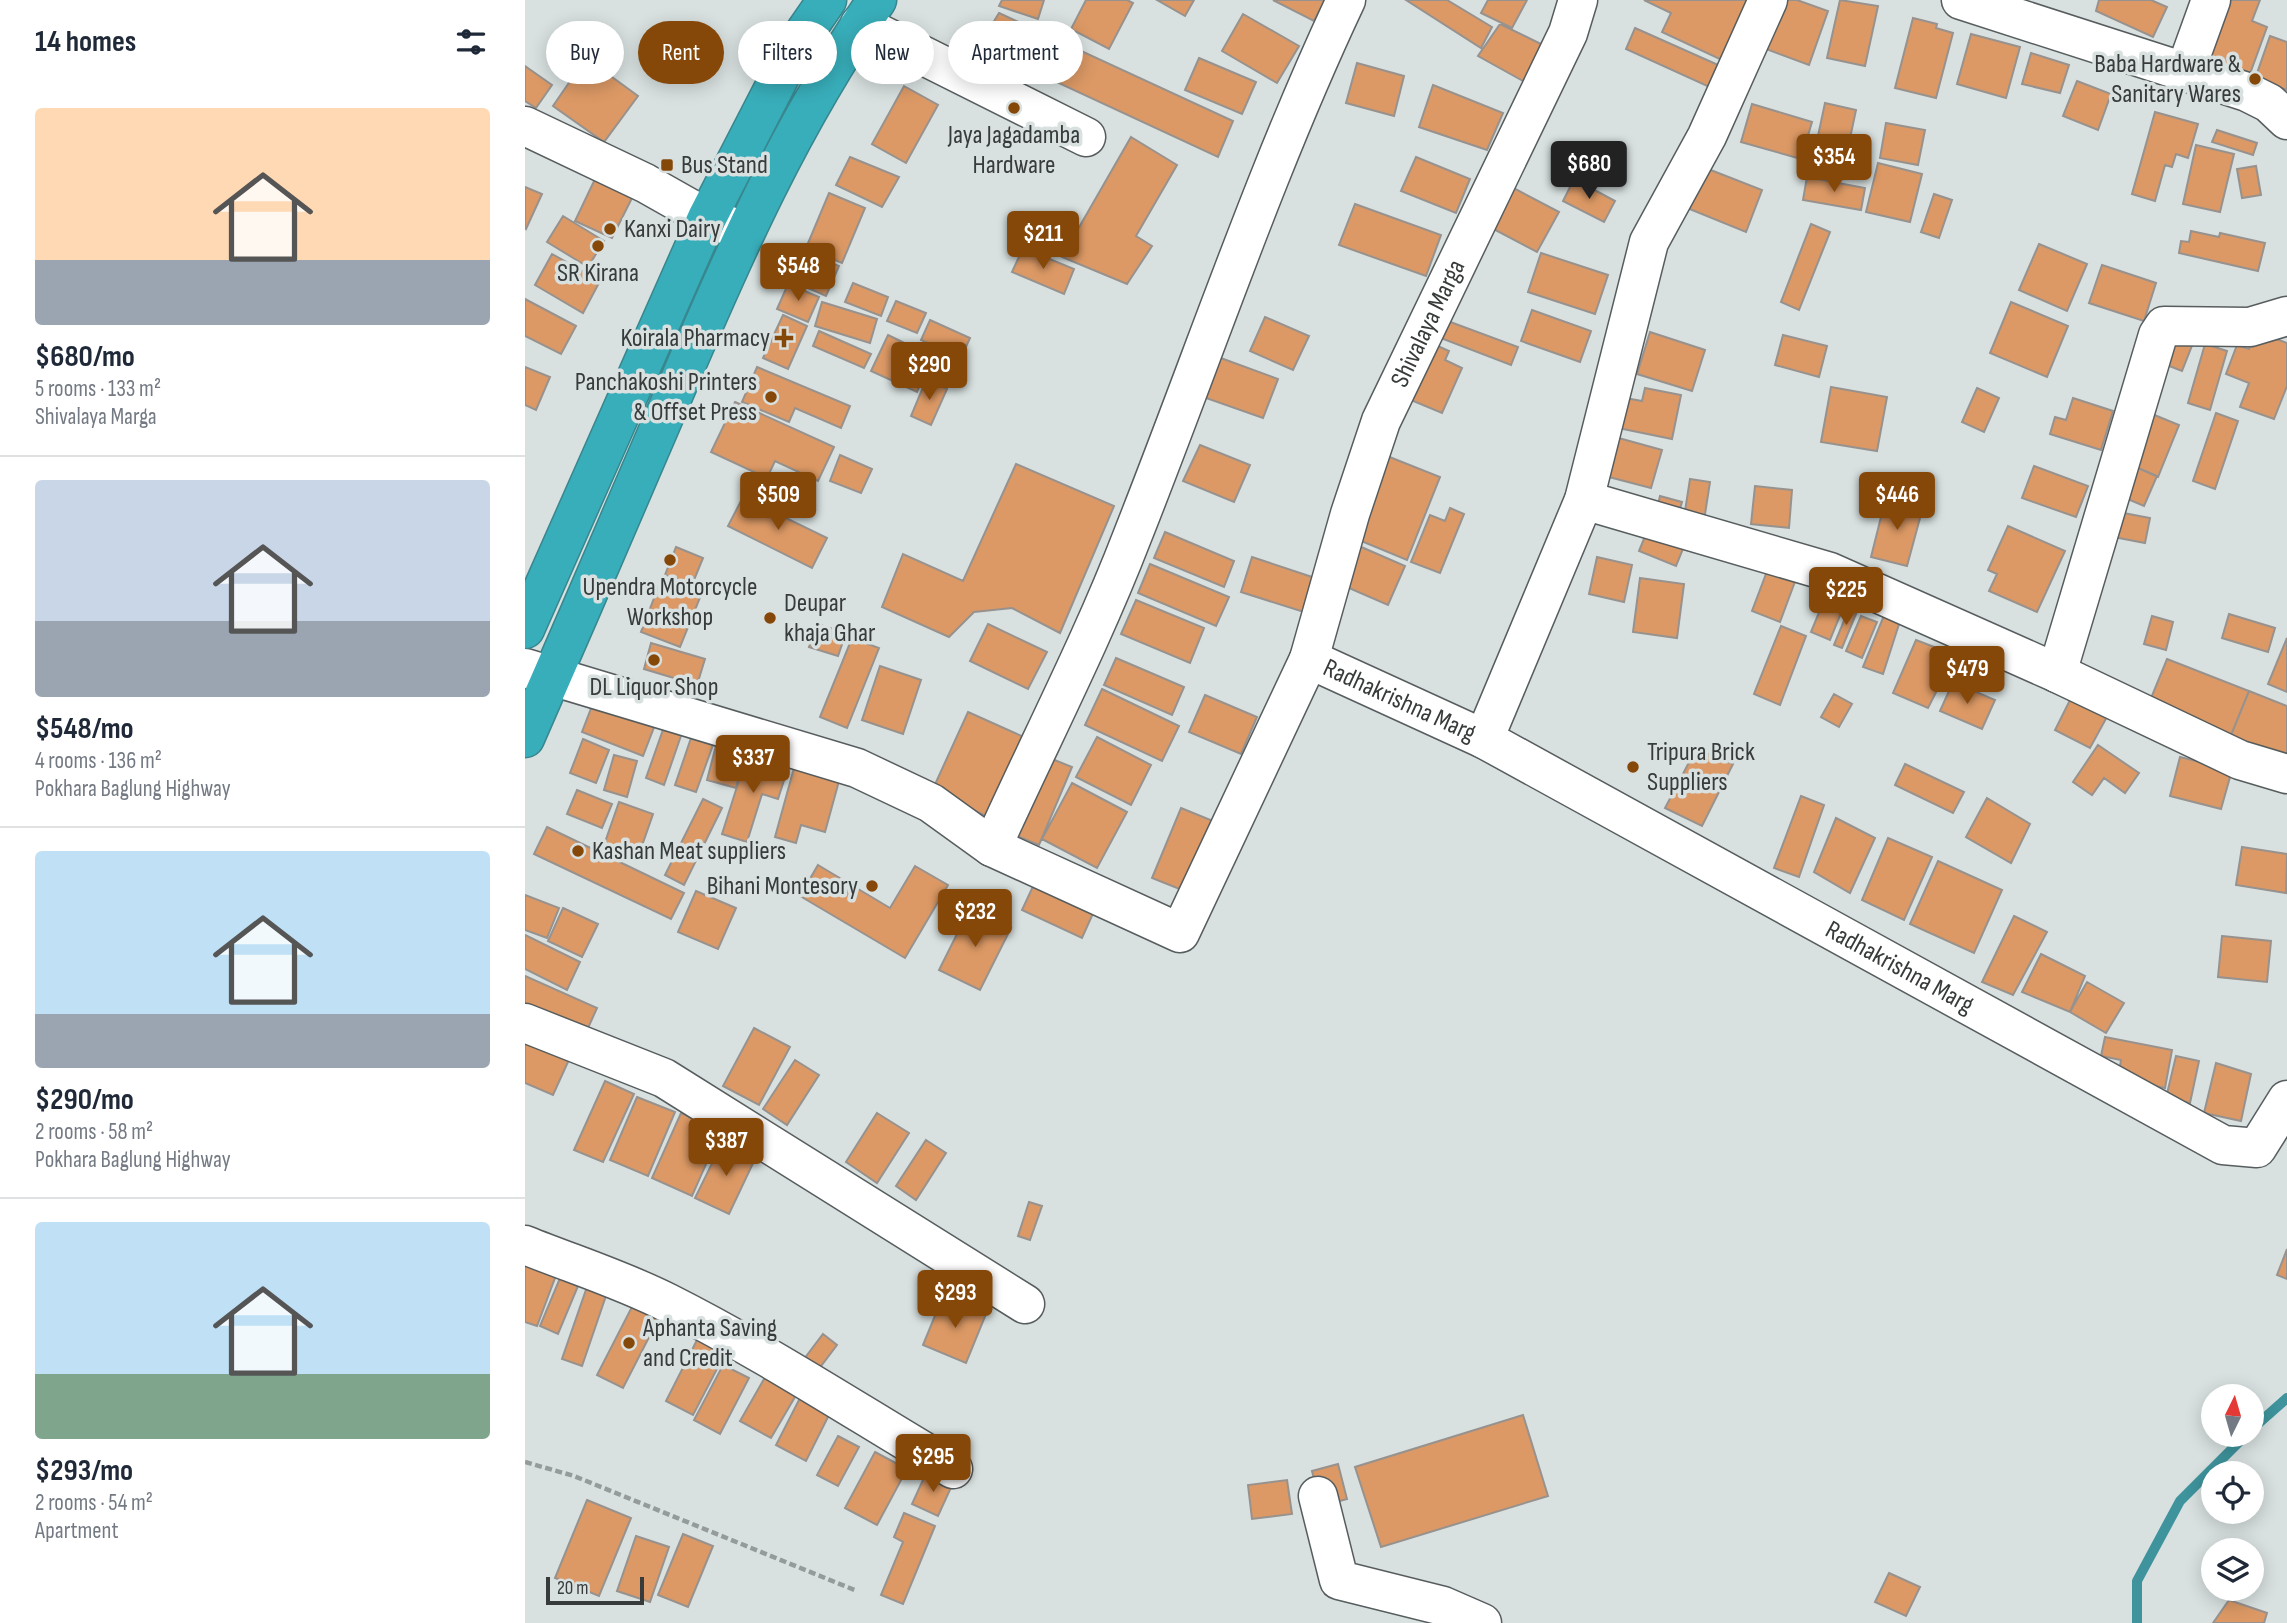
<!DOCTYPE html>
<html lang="en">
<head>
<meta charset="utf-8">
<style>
	body { margin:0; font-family:"Sofia Sans Condensed",sans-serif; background:#f6f6f7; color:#1f2937; height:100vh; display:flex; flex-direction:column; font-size:26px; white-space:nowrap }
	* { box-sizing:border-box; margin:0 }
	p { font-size:23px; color:#747a83 }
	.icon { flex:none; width:38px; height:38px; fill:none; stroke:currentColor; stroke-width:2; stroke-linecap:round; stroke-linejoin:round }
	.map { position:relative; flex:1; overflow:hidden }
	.drawer { display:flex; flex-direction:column; background:#fff; width:525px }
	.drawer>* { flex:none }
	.banner { position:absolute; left:21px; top:21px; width:665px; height:63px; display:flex; gap:14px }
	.needle { width:46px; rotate:5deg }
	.fabs { position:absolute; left:1676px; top:1384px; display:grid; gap:14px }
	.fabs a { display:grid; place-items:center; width:63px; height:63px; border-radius:50%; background:#fff; box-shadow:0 4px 18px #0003; font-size:35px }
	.scale { position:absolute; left:21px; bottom:18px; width:98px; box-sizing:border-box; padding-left:7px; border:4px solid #383b3b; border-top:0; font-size:19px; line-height:24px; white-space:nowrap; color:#383b3b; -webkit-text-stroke:5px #d8e0e0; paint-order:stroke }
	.price { position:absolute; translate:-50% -60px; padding:0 16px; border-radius:7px; background:#864808; color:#fff; font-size:23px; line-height:46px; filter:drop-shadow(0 2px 4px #0008) }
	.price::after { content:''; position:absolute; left:50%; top:42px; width:21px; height:16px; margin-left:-10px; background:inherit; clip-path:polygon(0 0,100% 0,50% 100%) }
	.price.on { background:#222; color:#fff }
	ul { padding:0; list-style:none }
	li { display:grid; align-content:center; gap:14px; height:371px; padding:0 35px }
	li+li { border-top:2px solid #e0e1e3 }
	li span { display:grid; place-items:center; height:217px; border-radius:7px; color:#555 }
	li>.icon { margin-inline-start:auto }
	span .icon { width:126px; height:126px; fill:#fffc; stroke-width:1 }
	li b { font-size:30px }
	h2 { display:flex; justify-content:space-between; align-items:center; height:84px; padding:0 35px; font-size:30px }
	.chip { padding:0 24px; border-radius:32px; background:#fff; box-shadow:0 4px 18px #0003; font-size:24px; line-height:63px }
	.chip.on { background:#864808; color:#fff }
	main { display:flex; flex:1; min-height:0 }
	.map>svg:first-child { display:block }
</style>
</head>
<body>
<main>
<section class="drawer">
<h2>14 homes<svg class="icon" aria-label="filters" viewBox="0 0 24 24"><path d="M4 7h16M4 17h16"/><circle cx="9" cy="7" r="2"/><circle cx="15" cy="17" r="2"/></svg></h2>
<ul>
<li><span style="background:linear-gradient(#ffd9b3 70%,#9aa5b1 0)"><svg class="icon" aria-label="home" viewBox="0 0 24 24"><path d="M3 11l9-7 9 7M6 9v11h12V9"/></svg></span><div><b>$680/mo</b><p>5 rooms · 133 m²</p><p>Shivalaya Marga</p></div></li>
<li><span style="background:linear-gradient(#c9d6e8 65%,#9aa5b1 0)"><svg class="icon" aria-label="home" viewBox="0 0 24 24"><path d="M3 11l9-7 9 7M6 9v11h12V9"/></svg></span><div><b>$548/mo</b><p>4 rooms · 136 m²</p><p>Pokhara Baglung Highway</p></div></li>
<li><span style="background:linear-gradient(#bfe0f5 75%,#9aa5b1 0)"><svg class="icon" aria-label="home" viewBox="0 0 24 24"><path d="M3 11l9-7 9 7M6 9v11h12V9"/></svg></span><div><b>$290/mo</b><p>2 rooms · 58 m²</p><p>Pokhara Baglung Highway</p></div></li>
<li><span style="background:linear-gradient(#bfe0f5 70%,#7fa58c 0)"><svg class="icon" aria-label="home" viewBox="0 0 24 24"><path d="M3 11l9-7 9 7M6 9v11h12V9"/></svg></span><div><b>$293/mo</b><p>2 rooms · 54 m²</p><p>Apartment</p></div></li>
</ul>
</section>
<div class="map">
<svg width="1762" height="1623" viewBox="0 0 1762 1623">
	<rect width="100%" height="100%" fill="#d8e0e0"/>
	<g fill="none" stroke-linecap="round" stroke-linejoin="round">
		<path stroke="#3e939c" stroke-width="10" d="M1727 1429 1762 1398
			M1612 1623V1581L1655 1501 1721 1435"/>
	</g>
	<path fill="#dc9965" stroke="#97928e" stroke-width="2" d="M477 0H519L513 19 474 6Z
		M561 0H602L608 3 584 49 546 29Z
		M632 0H669L660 16Z
		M748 0H800L789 21Z
		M881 0H922L967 27 956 48Z
		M963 0H1002L987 28 956 13Z
		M1119 0H1228L1199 61 1137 32 1146 13Z
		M1259 0H1272L1303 11 1284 65 1241 49Z
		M1315 0 1353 6 1340 66 1302 58Z
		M1574 0H1626L1642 7 1628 37 1571 11Z
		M1705 0H1735L1727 21 1742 27 1722 82 1680 67Z
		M474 13 708 121 693 157 454 46Z
		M718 14 774 46 752 83 697 51Z
		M1388 18 1412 24 1411 28 1428 33 1411 98 1370 88Z
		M975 24 1018 45 998 81 953 56Z
		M1110 28 1200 68 1191 90 1101 49Z
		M1446 34 1495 47 1481 98 1432 84Z
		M1745 36 1762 42V90L1730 79Z
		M1506 53 1544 65 1535 93 1497 84Z
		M61 58 113 96 79 142 28 106Z
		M674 58 731 82 717 114 660 90Z
		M832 63 879 76 869 116 821 103Z
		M0 66 27 85 11 108 0 101Z
		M1552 81 1586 94 1573 130 1538 116Z
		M908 85 978 113 962 150 894 127Z
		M379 86 413 105 381 163 347 144Z
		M1300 103 1331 110 1321 157 1290 150Z
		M1227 104 1287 122 1276 159 1216 142Z
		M1630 112 1673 124 1663 158 1651 154 1647 167 1640 165 1630 201 1607 194Z
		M1361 123 1400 130 1393 165 1355 158Z
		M1692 130 1732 143 1728 155 1687 142Z
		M606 137 652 165 611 236 627 246 602 284 537 257Z
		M1671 145 1709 154 1695 212 1658 204Z
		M325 157 374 177 357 207 311 185Z
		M891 157 945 179 931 213 876 191Z
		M1353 163 1397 174 1385 222 1341 212Z
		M1731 166 1736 195 1717 198 1712 169Z
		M1178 167 1237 190 1221 232 1162 208Z
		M1282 177 1340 188 1336 210 1278 200Z
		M70 179 108 196 87 238 50 221Z
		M1049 179 1090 201 1079 222 1038 201Z
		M981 184 1034 212 1012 252 959 224Z
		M0 187 17 194 1 229 0 228Z
		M304 193 340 208 317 263 281 248Z
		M1409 194 1427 200 1414 238 1396 232Z
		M830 204 916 235 901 276 814 245Z
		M38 216 79 241 63 267 22 242Z
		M1286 224 1305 232 1274 310 1256 302Z
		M1666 231 1694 237 1695 233 1740 243 1733 271 1654 253 1656 241 1664 242Z
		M1514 244 1562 264 1542 311 1494 290Z
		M498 248 549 269 539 294 487 272Z
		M280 252 314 266 301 296 267 281Z
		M1016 253 1083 275 1070 314 1003 292Z
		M27 254 75 281 58 313 10 285Z
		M1577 265 1631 283 1619 321 1564 303Z
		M328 283 363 297 356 316 320 302Z
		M263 284 294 297 283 322 252 309Z
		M0 299 51 326 36 354 0 336Z
		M371 301 401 313 392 333 362 321Z
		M297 302 352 319 345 343 290 326Z
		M1486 302 1543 326 1522 377 1465 353Z
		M1007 310 1066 331 1055 362 996 341Z
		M258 315 282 326 263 369 238 358Z
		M740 317 784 336 768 370 725 351Z
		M405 320 445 338 436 358 396 340Z
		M920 320 993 347 986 365 913 337Z
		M294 331 346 354 339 368 288 346Z
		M1731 331 1762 343V386L1749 419 1715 407 1724 383 1701 374 1712 345 1724 349Z
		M1125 332 1180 350 1167 391 1112 374Z
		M1641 333 1668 343 1657 371 1631 361Z
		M363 335 408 357 392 392 346 371Z
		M1258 335 1302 346 1294 377 1250 365Z
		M906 343 924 351 920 360 937 368 917 413 881 398Z
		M1680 344 1702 351 1685 410 1663 403Z
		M693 357 753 379 738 418 678 397Z
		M0 367 25 377 11 410 0 405Z
		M232 367 325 406 316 428 270 408 264 422 217 402Z
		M401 380 422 389 406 425 386 416Z
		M1306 387 1362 397 1352 451 1296 442Z
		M1120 388 1156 395 1147 439 1093 428 1100 398 1117 401Z
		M1452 388 1474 398 1459 432 1437 422Z
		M1548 398 1588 411 1576 450 1525 434 1530 417 1541 420Z
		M210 402 309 447 293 481 250 461 242 478 186 452Z
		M1691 413 1713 421 1690 489 1668 481Z
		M1627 414 1654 425 1633 477 1606 465Z
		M1090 437 1137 450 1126 488 1080 476Z
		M675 445 725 465 709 502 658 481Z
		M857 454 915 477 882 560 824 536Z
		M315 455 347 469 336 493 305 481Z
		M491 464 589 506 535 633 487 608 449 612 424 637 357 607 378 554 438 581Z
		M1606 465 1632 476 1619 506 1593 495Z
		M1509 466 1563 486 1551 517 1497 498Z
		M1165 479 1185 482 1178 527 1158 524Z
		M1230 486 1267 490 1264 528 1226 524Z
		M1135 496 1157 502 1152 519 1131 513Z
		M218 497 302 538 287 568 203 526Z
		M1361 497 1398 507 1382 566 1346 557Z
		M925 508 939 514 915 573 886 562 905 515 920 521Z
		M1583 510 1625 518 1620 543 1578 535Z
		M1125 524 1162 539 1151 566 1114 551Z
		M1483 526 1540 551 1512 612 1464 591 1472 574 1463 570Z
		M640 532 709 561 699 587 629 558Z
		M834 546 880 566 863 605 817 585Z
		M151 547 178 558 167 585 140 575Z
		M727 557 790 578 779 612 716 592Z
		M1072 557 1107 565 1099 602 1064 594Z
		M1247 558 1275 568 1255 622 1227 611Z
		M625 564 704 597 691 626 613 593Z
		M1115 578 1159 584 1152 638 1108 632Z
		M136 580 176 595 155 647 116 632Z
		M1306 583 1325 591 1305 640 1286 632Z
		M611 600 679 628 665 663 596 634Z
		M1325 606 1333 609 1317 648 1309 645Z
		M1360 613 1375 621 1358 674 1338 667Z
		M1704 614 1750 628 1743 652 1697 638Z
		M1336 616 1352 622 1337 658 1321 651Z
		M1627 616 1648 622 1641 650 1619 644Z
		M292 624 321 633 313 656 284 647Z
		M463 624 522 652 503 689 445 661Z
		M1256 626 1281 636 1255 705 1229 694Z
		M327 638 354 648 322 728 295 717Z
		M1762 638V692L1743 684Z
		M1391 640 1430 655 1403 708 1368 693Z
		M126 643 180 659 172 685 119 669Z
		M591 658 659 687 647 715 579 685Z
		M1642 659 1724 691 1704 740 1622 708Z
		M355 666 396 680 378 734 337 720Z
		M1428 682 1470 700 1457 729 1415 711Z
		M577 689 654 726 637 761 560 725Z
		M1724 691 1762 706V762L1704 740Z
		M1309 694 1327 704 1314 727 1296 717Z
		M680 695 732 717 716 754 664 732Z
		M1547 696 1583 715 1565 748 1530 730Z
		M70 698 131 722 118 756 57 732Z
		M443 712 501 738 465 818 407 791Z
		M140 724 158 730 139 785 121 778Z
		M572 737 626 765 606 805 551 777Z
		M166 738 188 745 171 792 150 785Z
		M193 738 222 746 211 788 182 780Z
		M58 739 84 750 71 783 45 773Z
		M1573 745 1614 773 1600 793 1579 778 1567 795 1548 782Z
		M1171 749 1208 764 1177 826 1140 808Z
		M89 755 112 761 102 797 79 790Z
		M222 755 263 768 253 799 237 794 222 842 197 834Z
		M517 755 547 767 514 845 485 833Z
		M1655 757 1707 770 1696 809 1645 796Z
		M1380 764 1439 792 1428 813 1370 785Z
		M269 768 314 781 300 832 276 825 271 843 250 837Z
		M547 783 602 812 572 868 517 839Z
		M52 790 87 804 77 828 42 814Z
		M1276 796 1299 805 1274 877 1249 868Z
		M1462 798 1505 824 1486 863 1441 837Z
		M178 799 197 808 159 885 140 875Z
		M94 802 128 814 112 860 78 848Z
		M656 808 688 821 657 890 627 878Z
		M1311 818 1350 838 1325 893 1289 872Z
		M22 827 159 893 146 919 9 854Z
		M1363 838 1407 857 1379 920 1337 900Z
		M1717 847 1762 854 1761 893 1711 885Z
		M1413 861 1477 890 1449 953 1385 924Z
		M293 865 365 908 390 866 423 885 380 958 275 896Z
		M510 882 570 909 557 938 497 910Z
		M171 891 211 908 193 949 153 932Z
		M0 895 34 908 22 938 0 930Z
		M38 908 73 924 57 957 23 941Z
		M445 908 486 928 455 990 414 970Z
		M1489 916 1522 932 1488 995 1457 982Z
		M0 935 55 962 42 990 0 969Z
		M1697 936 1746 941 1742 982 1693 977Z
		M1516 954 1560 976 1545 1012 1497 992Z
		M0 976 72 1008 59 1037 0 1011Z
		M1562 982 1599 1003 1581 1033 1545 1012Z
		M229 1028 265 1047 234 1105 198 1086Z
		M0 1035 47 1053 28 1095 0 1083Z
		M1580 1037 1647 1050 1640 1088 1593 1079 1596 1060 1576 1056Z
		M1651 1056 1674 1061 1665 1103 1641 1098Z
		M270 1060 294 1075 262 1125 238 1109Z
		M1691 1063 1726 1074 1716 1121 1679 1113Z
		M80 1081 109 1094 78 1162 49 1150Z
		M112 1097 150 1112 123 1176 85 1160Z
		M156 1113 196 1130 167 1196 127 1178Z
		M352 1113 384 1133 352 1183 321 1162Z
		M401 1140 421 1153 391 1200 371 1186Z
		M198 1141 231 1157 204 1214 170 1198Z
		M504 1202 517 1206 505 1240 493 1236Z
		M1762 1249V1279L1752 1275Z
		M0 1262 33 1270 12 1326 0 1322Z
		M35 1278 53 1286 33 1334 15 1326Z
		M63 1284 83 1290 57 1366 37 1359Z
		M418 1296 461 1314 441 1363 398 1345Z
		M111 1299 137 1312 98 1388 72 1375Z
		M176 1332 204 1346 168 1415 141 1401Z
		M298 1334 312 1345 290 1374 276 1363Z
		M198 1365 224 1378 195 1434 169 1420Z
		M243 1372 274 1390 246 1438 215 1421Z
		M276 1396 306 1411 281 1461 251 1445Z
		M998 1415 1023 1496 856 1547 830 1467Z
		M313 1436 334 1447 313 1486 292 1475Z
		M350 1452 382 1469 352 1525 320 1508Z
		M813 1464 822 1499 796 1506 787 1471Z
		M402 1471 428 1483 413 1516 387 1504Z
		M762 1480 767 1514 727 1519 723 1485Z
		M62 1500 106 1518 74 1596 30 1578Z
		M379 1513 410 1526 378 1604 356 1595 378 1542 369 1537Z
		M158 1534 188 1546 163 1607 133 1595Z
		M111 1536 144 1547 125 1602 92 1591Z
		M1364 1573 1395 1587 1381 1616 1350 1602Z
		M1704 1600 1742 1613 1739 1623H1688Z"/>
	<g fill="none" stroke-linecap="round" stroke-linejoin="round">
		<g stroke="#575d5e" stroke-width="41">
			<g id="minor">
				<path d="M1436 0 1722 92 1744 103 1762 120"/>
				<path d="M335 24 561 137"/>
				<path d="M1660 72 1686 0"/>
				<path d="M0 126 120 183 182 218 219 231"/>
				<path d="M1059 500 1305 572 1532 673 1715 760 1762 774"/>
				<path id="s1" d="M784 659 825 514 856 421 1043 33 1053 0"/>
				<path id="s2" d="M0 668 332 768 406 803 467 847 655 933 784 659 959 739 1698 1145 1732 1148 1762 1100"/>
				<path d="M1532 673 1633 335 1639 326 1725 327 1762 316"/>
				<path d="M959 739 1059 500 1124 242 1182 136 1243 0"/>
				<path d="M467 847C513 745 567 641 607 537 678 358 739 174 821 0"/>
				<path d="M0 1023 139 1078 500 1304"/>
				<path d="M0 1245C47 1264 98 1280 143 1303 242 1353 333 1413 428 1469"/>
				<path d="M793 1496 814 1580 918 1606 957 1623"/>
			</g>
		</g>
		<g stroke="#38868e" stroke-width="41">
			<path id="highway" d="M0 629 182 218 271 45 302 0
				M0 738C51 622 101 505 151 389 210 251 266 124 352 0"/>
		</g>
		<path stroke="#959b9b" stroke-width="4.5" stroke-dasharray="7 3.5" stroke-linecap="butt" d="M0 1462 49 1476 332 1591"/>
		<use href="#minor" stroke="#fff" stroke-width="38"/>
		<use href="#highway" stroke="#38aeba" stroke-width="38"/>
	</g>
	<g fill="#864808" stroke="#d8e0e0" stroke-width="2.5">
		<circle cx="1730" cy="79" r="7"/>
		<circle cx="489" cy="108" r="7"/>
		<rect x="135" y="158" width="14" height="14" rx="3.5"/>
		<circle cx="85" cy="229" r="7"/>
		<circle cx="73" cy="246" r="7"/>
		<path d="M255.5 327.5h7v7h7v7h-7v7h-7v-7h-7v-7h7z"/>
		<circle cx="246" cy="397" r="7"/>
		<circle cx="145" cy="560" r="7"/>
		<circle cx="245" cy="618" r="7"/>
		<circle cx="129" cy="660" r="7"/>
		<circle cx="1108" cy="767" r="7"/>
		<circle cx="53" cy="851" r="7"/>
		<circle cx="347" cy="886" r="7"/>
		<circle cx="104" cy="1343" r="7"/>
	</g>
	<g text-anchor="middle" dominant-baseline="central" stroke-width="7" stroke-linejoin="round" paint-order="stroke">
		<g font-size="26" fill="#383b3b" stroke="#d8e0e0" text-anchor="start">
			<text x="1716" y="64" text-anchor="end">Baba Hardware &amp;<tspan x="1716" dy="30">Sanitary Wares</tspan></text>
			<text x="489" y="135" text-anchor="middle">Jaya Jagadamba<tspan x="489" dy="30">Hardware</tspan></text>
			<text x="156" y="165">Bus Stand</text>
			<text x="99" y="229">Kanxi Dairy</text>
			<text x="73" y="273" text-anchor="middle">SR Kirana</text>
			<text x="245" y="338" text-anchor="end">Koirala Pharmacy</text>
			<text x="232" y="382" text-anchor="end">Panchakoshi Printers<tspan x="232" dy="30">&amp; Offset Press</tspan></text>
			<text x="145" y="587" text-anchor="middle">Upendra Motorcycle<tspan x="145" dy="30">Workshop</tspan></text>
			<text x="259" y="603">Deupar<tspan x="259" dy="30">khaja Ghar</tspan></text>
			<text x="129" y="687" text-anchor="middle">DL Liquor Shop</text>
			<text x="1122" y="752">Tripura Brick<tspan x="1122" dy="30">Suppliers</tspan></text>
			<text x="67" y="851">Kashan Meat suppliers</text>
			<text x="333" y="886" text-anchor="end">Bihani Montesory</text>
			<text x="118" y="1328">Aphanta Saving<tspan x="118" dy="30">and Credit</tspan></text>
		</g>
		<g font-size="26" fill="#383b3b" stroke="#d8e0e0">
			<text stroke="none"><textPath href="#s1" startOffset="357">Shivalaya Marga</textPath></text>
			<text stroke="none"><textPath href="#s2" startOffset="1113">Radhakrishna Marg</textPath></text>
			<text stroke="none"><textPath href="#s2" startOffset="1680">Radhakrishna Marg</textPath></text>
		</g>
	</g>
</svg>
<div class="fabs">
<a><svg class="needle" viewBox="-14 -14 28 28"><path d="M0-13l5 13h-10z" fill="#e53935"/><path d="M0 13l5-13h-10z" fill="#747a83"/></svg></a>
<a><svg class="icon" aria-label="locate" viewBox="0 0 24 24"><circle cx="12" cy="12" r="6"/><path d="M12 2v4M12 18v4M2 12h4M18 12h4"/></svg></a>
<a><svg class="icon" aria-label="layers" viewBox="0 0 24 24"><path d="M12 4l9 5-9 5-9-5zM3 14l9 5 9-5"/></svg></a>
</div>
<div class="scale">20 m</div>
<b class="price" style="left:1309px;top:194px">$354</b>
<b class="price on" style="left:1064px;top:201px">$680</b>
<b class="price" style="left:518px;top:271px">$211</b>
<b class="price" style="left:273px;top:303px">$548</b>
<b class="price" style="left:404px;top:402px">$290</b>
<b class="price" style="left:253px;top:532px">$509</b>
<b class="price" style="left:1372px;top:532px">$446</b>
<b class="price" style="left:1321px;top:627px">$225</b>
<b class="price" style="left:1442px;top:706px">$479</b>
<b class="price" style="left:228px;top:795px">$337</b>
<b class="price" style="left:450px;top:949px">$232</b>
<b class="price" style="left:201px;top:1178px">$387</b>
<b class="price" style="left:430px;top:1330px">$293</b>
<b class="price" style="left:408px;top:1494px">$295</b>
<div class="banner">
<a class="chip">Buy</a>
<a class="chip on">Rent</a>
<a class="chip">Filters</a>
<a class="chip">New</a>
<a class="chip">Apartment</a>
</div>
</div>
</main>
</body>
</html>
